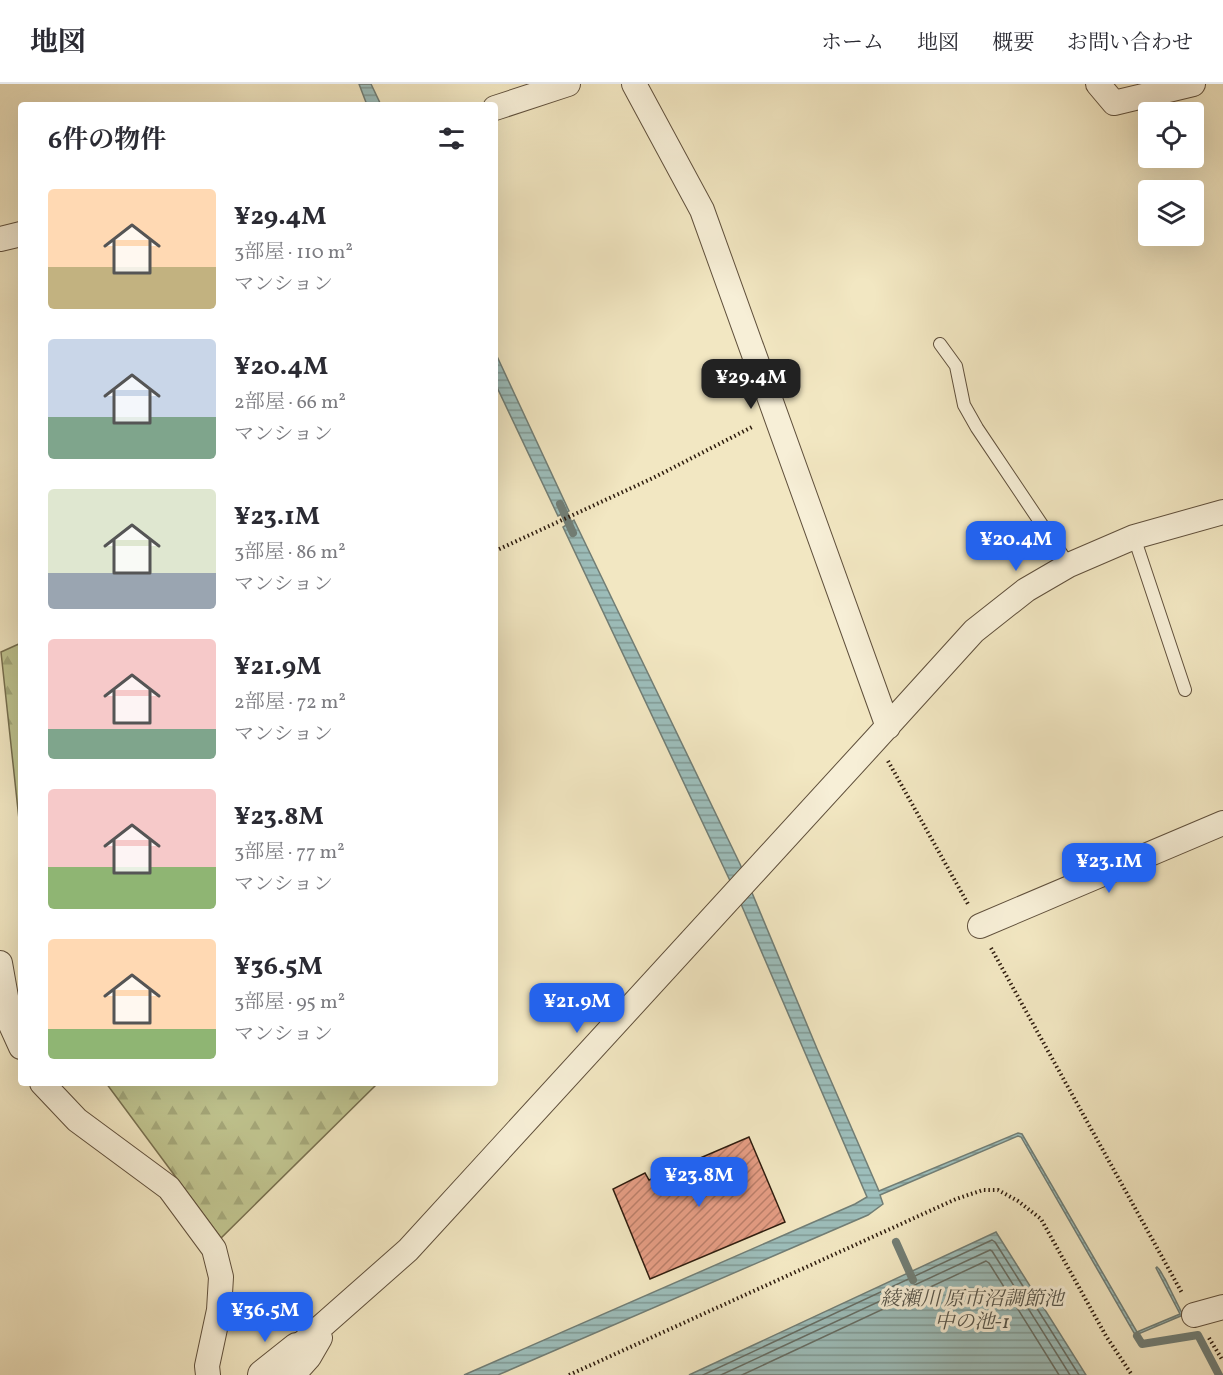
<!DOCTYPE html>
<html lang="ja">
<head>
<meta charset="utf-8">
<style>
	body { margin:0; font-family:Vollkorn,"Noto Serif JP",serif; background:#f2f2f3; color:#2b2b33; height:100vh; display:flex; flex-direction:column; font-size:22px; white-space:nowrap }
	* { box-sizing:border-box; margin:0 }
	p { font-size:20px; color:#7c7c81 }
	.icon { flex:none; width:33px; height:33px; fill:none; stroke:currentColor; stroke-width:2; stroke-linecap:round; stroke-linejoin:round }
	.map { position:relative; flex:1; overflow:hidden }
	.panel { position:absolute; left:18px; top:18px; width:480px; height:984px; display:flex; flex-direction:column; background:#fff; border-radius:6px; box-shadow:0 6px 24px #0002 }
	.panel>* { flex:none }
	.fabs { position:absolute; left:1138px; top:18px; display:grid; gap:12px }
	.fabs a { display:grid; place-items:center; width:66px; height:66px; border-radius:6px; background:#fff; box-shadow:0 6px 24px #0002; font-size:30px }
	.price { position:absolute; translate:-50% -51px; padding:0 14px; border-radius:12px; background:#2563eb; color:#fff; font-size:20px; line-height:39px; filter:drop-shadow(0 2px 3px #0008) }
	.price::after { content:''; position:absolute; left:50%; top:36px; width:18px; height:14px; margin-left:-9px; background:inherit; clip-path:polygon(0 0,100% 0,50% 100%) }
	.price.on { background:#222; color:#fff }
	ul { padding:0; list-style:none }
	li { display:flex; align-items:center; gap:18px; height:150px; padding:0 30px }
	li span { display:grid; place-items:center; flex:none; width:168px; height:120px; border-radius:6px; color:#555 }
	li>.icon { margin-inline-start:auto }
	span .icon { width:72px; height:72px; fill:#fffc; stroke-width:1 }
	li b { font-size:26px }
	h2 { display:flex; justify-content:space-between; align-items:center; height:72px; padding:0 30px; font-size:26px }
	header { display:flex; align-items:center; gap:36px; box-sizing:border-box; height:84px; padding:0 30px; background:#fff; border-bottom:2px solid #e1e1e2 }
	header strong { font-size:28px }
	nav { display:flex; gap:33px; margin-inline-start:auto; font-size:21px }
	.map>svg:first-child { display:block }
</style>
</head>
<body>
<header>
<strong>地図</strong>
<nav><a>ホーム</a><a>地図</a><a>概要</a><a>お問い合わせ</a></nav>
</header>
<div class="map">
<svg width="1223" height="1291" viewBox="0 0 1223 1291">
	<defs>
		<pattern id="forest-firs" width="22" height="20" patternUnits="userSpaceOnUse" patternTransform="scale(1.5)"><rect width="22" height="20" fill="#c0c48f"/><path d="M5 1l3.5 6h-7zM16 11l3.5 6h-7z" fill="#a5a87a"/></pattern>
		<pattern id="water-rules" width="6" height="5" patternUnits="userSpaceOnUse" patternTransform="scale(1.5)"><rect width="6" height="5" fill="#9dbebb"/><path d="M0 2.5h6" fill="none" stroke="#809a96"/></pattern>
		<pattern id="building-hatch" width="6" height="6" patternUnits="userSpaceOnUse" patternTransform="scale(1.5)"><rect width="6" height="6" fill="#e59d84"/><path d="M-1 1l2-2M0 6l6-6M5 7l2-2" fill="none" stroke="#ba7f6a"/></pattern>
	</defs>
	<rect width="100%" height="100%" fill="#f2e7c2"/>
	<filter id="stains"><feTurbulence type="fractalNoise" baseFrequency=".00333" numOctaves="4"/><feColorMatrix values="0 0 0 0 .2 0 0 0 0 .09 0 0 0 0 .02 0 0 0 .5 -.17"/></filter>
	<radialGradient id="worn" r=".72"><stop offset=".6" stop-color="#630" stop-opacity="0"/><stop offset="1" stop-color="#630" stop-opacity=".3"/></radialGradient>
	<path fill="url(#forest-firs)" stroke="#78704f" stroke-width="1.5" d="M21 559V754L1 568Z
		M106 999H378L221 1154Z"/>
	<path fill="url(#water-rules)" stroke="#717e76" stroke-width="1.5" d="M359 0H371L381 21H367Z
		M495 268 569 427 558 432 495 299Z
		M574 436 740 780 818 967 879 1107 1018 1049 1022 1050 1137 1248 1180 1230 1156 1184 1157 1183C1161 1186 1162 1191 1165 1195L1183 1231 1138 1250 1144 1260 1141 1261 1021 1053 1018 1052 880 1111 883 1120 868 1131 498 1291H464L855 1120 867 1113 741 820 563 443Z
		M996 1148 1086 1291H689Z"/>
	<g fill="none" stroke-linecap="round" stroke-linejoin="round">
		<path stroke="#666e65" stroke-width="1.5" d="M703 1291 992 1156 995 1158 1079 1291
			M721 1291 990 1166 992 1167 1070 1291
			M742 1291 986 1177 989 1179 1059 1291"/>
		<path stroke="#717e76" stroke-width="8" d="M560 420 573 449
			M896 1158 913 1196
			M1137 1252 1142 1260 1198 1251 1219 1291"/>
	</g>
	<path fill="url(#building-hatch)" stroke="#2f1d0f" stroke-width="1.5" d="M749 1053 785 1138 650 1195 613 1105 645 1089 649 1096Z"/>
	<g fill="none" stroke-linecap="round" stroke-linejoin="round">
		<g stroke="#60503c" stroke-width="14">
			<path id="service" d="M940 260 956 282 964 321 977 344 1069 481
				M1134 453 1185 606"/>
		</g>
		<g stroke="#60503c" stroke-width="26">
			<path id="minor" d="M634 0 702 126 888 643
				M1098 0 1114 19 1193 0
				M495 24 568 0
				M0 155 21 150
				M980 842 1223 739
				M0 879 11 941 21 963
				M42 999 77 1036 169 1104 214 1165 221 1193 219 1226 207 1282 208 1291
				M1194 1231 1223 1223
				M297 1264 408 1166 876 655 974 547 1026 506 1069 481 1134 453 1223 428
				M293 1291 309 1273 320 1254"/>
		</g>
		<g stroke="#60503c" stroke-width="32">
			<path id="tertiary" d="M263 1291 297 1264"/>
		</g>
		<path stroke="#2f1d0f" stroke-width="4" stroke-dasharray="1.5 3" stroke-linecap="butt" d="M495 467 653 394 754 342
			M888 677 968 820
			M991 864 1182 1209
			M1209 1254 1223 1277
			M569 1291 956 1115 983 1106H998L1018 1117 1041 1135 1106 1252 1132 1291"/>
		<use href="#service" stroke="#f7efd7" stroke-width="12"/>
		<use href="#minor" stroke="#f7efd7" stroke-width="24"/>
		<use href="#tertiary" stroke="#f7efd7" stroke-width="30"/>
	</g>
	<g text-anchor="middle" dominant-baseline="central" stroke-width="6" stroke-linejoin="round" paint-order="stroke">
		<g font-size="20" font-style="italic" fill="#56554b" stroke="#f7efd7">
			<text x="972" y="1216">綾瀬川 原市沼調節池<tspan x="972" dy="23">中の池-1</tspan></text>
		</g>
	</g>
	<rect width="100%" height="100%" filter="url(#stains)"/>
	<rect width="100%" height="100%" fill="url(#worn)"/>
</svg>
<div class="fabs">
<a><svg class="icon" aria-label="locate" viewBox="0 0 24 24"><circle cx="12" cy="12" r="6"/><path d="M12 2v4M12 18v4M2 12h4M18 12h4"/></svg></a>
<a><svg class="icon" aria-label="layers" viewBox="0 0 24 24"><path d="M12 4l9 5-9 5-9-5zM3 14l9 5 9-5"/></svg></a>
</div>
<b class="price on" style="left:751px;top:326px">¥29.4M</b>
<b class="price" style="left:1016px;top:488px">¥20.4M</b>
<b class="price" style="left:1109px;top:810px">¥23.1M</b>
<b class="price" style="left:577px;top:950px">¥21.9M</b>
<b class="price" style="left:699px;top:1124px">¥23.8M</b>
<b class="price" style="left:265px;top:1259px">¥36.5M</b>
<section class="panel">
<h2>6件の物件<svg class="icon" aria-label="filters" viewBox="0 0 24 24"><path d="M4 7h16M4 17h16"/><circle cx="9" cy="7" r="2"/><circle cx="15" cy="17" r="2"/></svg></h2>
<ul>
<li><span style="background:linear-gradient(#ffd9b3 65%,#c2b280 0)"><svg class="icon" aria-label="home" viewBox="0 0 24 24"><path d="M3 11l9-7 9 7M6 9v11h12V9"/></svg></span><div><b>¥29.4M</b><p>3部屋 · 110 m²</p><p>マンション</p></div></li>
<li><span style="background:linear-gradient(#c9d6e8 65%,#7fa58c 0)"><svg class="icon" aria-label="home" viewBox="0 0 24 24"><path d="M3 11l9-7 9 7M6 9v11h12V9"/></svg></span><div><b>¥20.4M</b><p>2部屋 · 66 m²</p><p>マンション</p></div></li>
<li><span style="background:linear-gradient(#dfe7d0 70%,#9aa5b1 0)"><svg class="icon" aria-label="home" viewBox="0 0 24 24"><path d="M3 11l9-7 9 7M6 9v11h12V9"/></svg></span><div><b>¥23.1M</b><p>3部屋 · 86 m²</p><p>マンション</p></div></li>
<li><span style="background:linear-gradient(#f6c9c9 75%,#7fa58c 0)"><svg class="icon" aria-label="home" viewBox="0 0 24 24"><path d="M3 11l9-7 9 7M6 9v11h12V9"/></svg></span><div><b>¥21.9M</b><p>2部屋 · 72 m²</p><p>マンション</p></div></li>
<li><span style="background:linear-gradient(#f6c9c9 65%,#8fb573 0)"><svg class="icon" aria-label="home" viewBox="0 0 24 24"><path d="M3 11l9-7 9 7M6 9v11h12V9"/></svg></span><div><b>¥23.8M</b><p>3部屋 · 77 m²</p><p>マンション</p></div></li>
<li><span style="background:linear-gradient(#ffd9b3 75%,#8fb573 0)"><svg class="icon" aria-label="home" viewBox="0 0 24 24"><path d="M3 11l9-7 9 7M6 9v11h12V9"/></svg></span><div><b>¥36.5M</b><p>3部屋 · 95 m²</p><p>マンション</p></div></li>
</ul>
</section>
</div>
</body>
</html>
